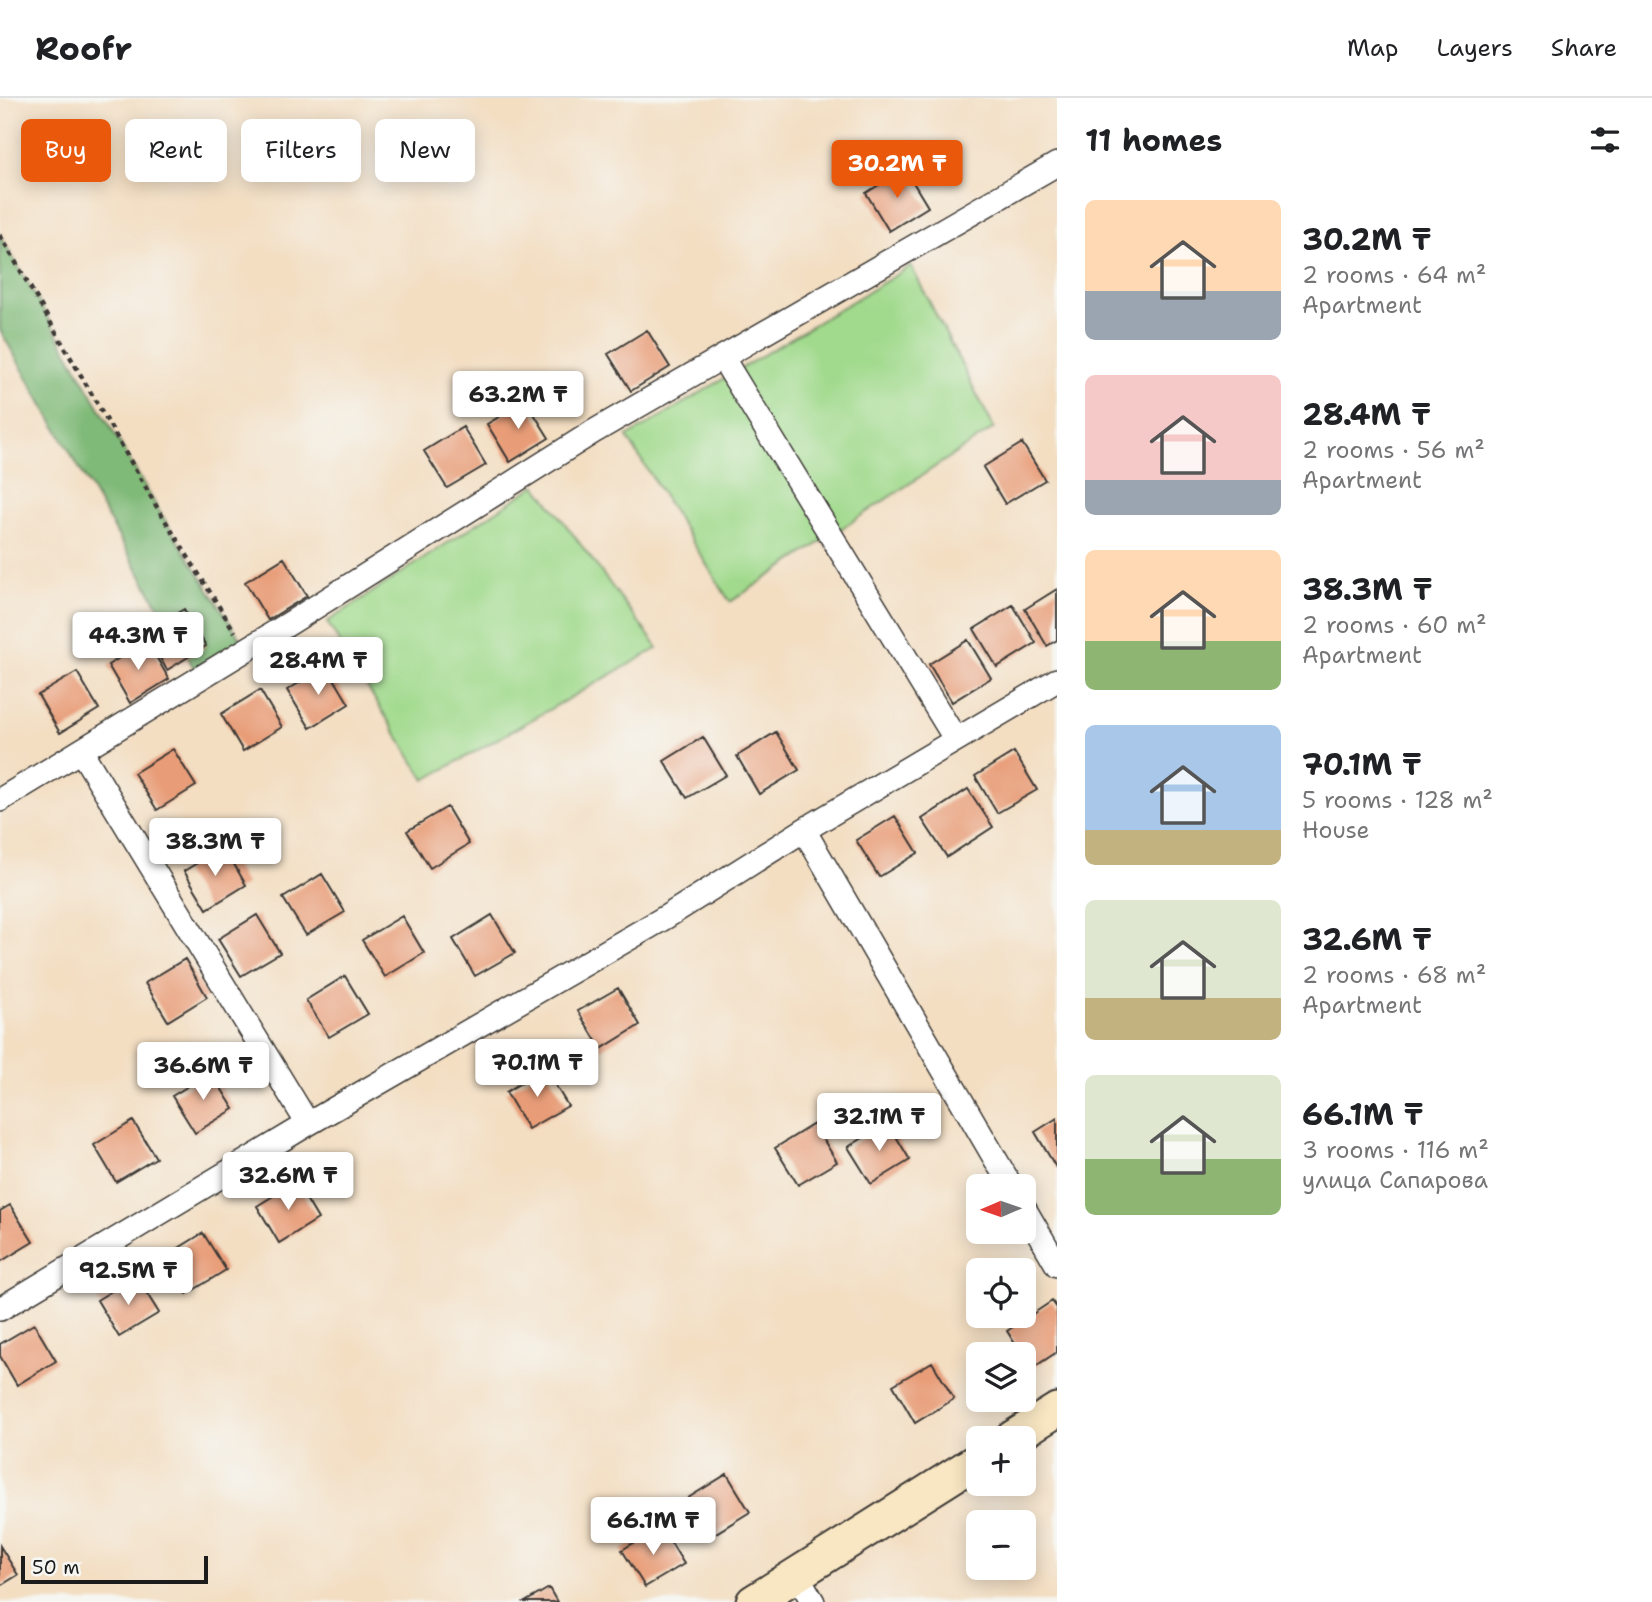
<!DOCTYPE html>
<html lang="en">
<head>
<meta charset="utf-8">
<style>
	body { margin:0; font-family:"Shantell Sans",sans-serif; background:#f6f6f6; color:#202124; height:100vh; display:flex; flex-direction:column; font-size:26px; white-space:nowrap }
	* { box-sizing:border-box; margin:0 }
	p { font-size:23px; color:#757577 }
	.icon { flex:none; width:38px; height:38px; fill:none; stroke:currentColor; stroke-width:2; stroke-linecap:round; stroke-linejoin:round }
	.map { position:relative; flex:1; overflow:hidden }
	.drawer { display:flex; flex-direction:column; background:#fff; width:595px }
	.drawer>* { flex:none }
	.hud { position:absolute; left:21px; top:21px; width:665px; height:63px; display:flex; gap:14px }
	.needle { width:46px; rotate:268deg }
	.controls { position:absolute; left:966px; top:1076px; display:grid; gap:14px }
	.controls a { display:grid; place-items:center; width:70px; height:70px; border-radius:10px; background:#fff; box-shadow:0 4px 18px #0003; font-size:35px }
	.scale { position:absolute; left:21px; bottom:18px; width:187px; box-sizing:border-box; padding-left:7px; border:4px solid #1c1c1c; border-top:0; font-size:19px; line-height:24px; white-space:nowrap; color:#1c1c1c; -webkit-text-stroke:5px #f6f6f2; paint-order:stroke }
	.price { position:absolute; translate:-50% -60px; padding:0 16px; border-radius:7px; background:#fff; color:#222; font-size:23px; line-height:46px; filter:drop-shadow(0 2px 4px #0008) }
	.price::after { content:''; position:absolute; left:50%; top:42px; width:21px; height:16px; margin-left:-10px; background:inherit; clip-path:polygon(0 0,100% 0,50% 100%) }
	.price.selected { background:#ea580c; color:#fff }
	ul { padding:0; list-style:none }
	li { display:flex; align-items:center; gap:21px; height:175px; padding:0 28px }
	li span { display:grid; place-items:center; flex:none; width:196px; height:140px; border-radius:10px; color:#555 }
	li>.icon { margin-inline-start:auto }
	span .icon { width:84px; height:84px; fill:#fffc; stroke-width:1 }
	li b { font-size:30px }
	h2 { display:flex; justify-content:space-between; align-items:center; height:84px; padding:0 28px; font-size:30px }
	.chip { padding:0 24px; border-radius:10px; background:#fff; box-shadow:0 4px 18px #0003; font-size:24px; line-height:63px }
	.chip.selected { background:#ea580c; color:#fff }
	header { display:flex; align-items:center; gap:42px; box-sizing:border-box; height:98px; padding:0 35px; background:#fff; border-bottom:2px solid #e0e0e0 }
	header strong { font-size:33px }
	nav { display:flex; gap:38px; margin-inline-start:auto; font-size:24px }
	main { display:flex; flex:1; min-height:0 }
	.map>svg:first-child { display:block }
</style>
</head>
<body>
<header>
<strong>Roofr</strong>
<nav><a>Map</a><a>Layers</a><a>Share</a></nav>
</header>
<main>
<div class="map">
<svg width="1057" height="1504" viewBox="0 0 1057 1504">
	<rect width="100%" height="100%" fill="#f6f6f2"/>
	<filter id="ink" filterUnits="userSpaceOnUse"><feTurbulence type="fractalNoise" baseFrequency=".0143" numOctaves="2"/><feDisplacementMap in="SourceGraphic" scale="14" xChannelSelector="R" yChannelSelector="G"/><feConvolveMatrix kernelMatrix="1 2 1 2 8 2 1 2 1" color-interpolation-filters="sRGB"/></filter>
	<filter id="wash" filterUnits="userSpaceOnUse"><feTurbulence type="fractalNoise" baseFrequency=".00686" numOctaves="4" result="noise"/><feDisplacementMap in="SourceGraphic" scale="28" xChannelSelector="R" yChannelSelector="G"/><feGaussianBlur stdDeviation="1.57" result="paint"/><feColorMatrix in="noise" values="0 0 0 0 0 0 0 0 0 0 0 0 0 0 0 0 0 1.4 0 .05"/><feComposite in="paint" operator="in"/></filter>
	<g filter="url(#wash)">
		<rect width="100%" height="100%" fill="#f3dec2"/>
		<path fill="#a1da8d" stroke="#5e7b54" stroke-width="2" d="M911 168 994 330 730 504 627 339Z
			M536 387 658 550 425 682 327 524Z"/>
		<path fill="#80ba78" stroke="#4e6b4a" stroke-width="2" d="M0 137 158 411 241 542 194 570 0 232Z"/>
		<g id="blocks">
			<path fill="#e89d78" d="M905 71 928 109 889 133 866 95Z
				M647 232 670 269 631 293 608 256Z
				M526 303 549 340 510 364 487 326Z
				M463 329 486 367 447 390 424 353Z
				M1022 345 1045 382 1005 406 983 369Z
				M284 460 307 498 268 522 245 484Z
				M1057 491V542L1047 548 1025 511Z
				M1013 507 1036 545 997 569 974 531Z
				M184 511 206 548 167 572 145 534Z
				M968 542 991 580 952 604 929 566Z
				M147 543 169 581 130 605 108 567Z
				M327 569 349 606 310 630 287 592Z
				M77 574 99 611 60 635 38 597Z
				M260 592 282 629 243 653 221 616Z
				M776 634 799 672 759 696 737 658Z
				M703 639 726 677 687 700 664 663Z
				M173 651 196 688 157 712 134 675Z
				M1014 654 1037 692 997 715 975 678Z
				M968 691 993 729 947 759 922 721Z
				M447 709 469 746 430 770 407 733Z
				M895 718 918 755 879 779 856 742Z
				M224 749 246 787 207 811 184 773Z
				M322 776 345 814 306 837 283 800Z
				M257 817 280 855 241 878 218 841Z
				M492 817 515 855 475 878 453 841Z
				M402 818 424 855 385 879 362 842Z
				M185 861 207 899 168 923 145 885Z
				M345 878 368 916 329 939 306 902Z
				M618 890 640 927 601 951 578 913Z
				M545 970 568 1008 528 1031 506 994Z
				M211 974 234 1011 195 1035 172 998Z
				M1057 1020V1071L1035 1034Z
				M133 1023 156 1060 116 1084 94 1047Z
				M888 1025 910 1062 871 1086 848 1049Z
				M814 1026 837 1064 798 1087 775 1050Z
				M296 1084 318 1121 279 1145 257 1108Z
				M10 1107 33 1144 0 1164V1113Z
				M203 1135 226 1172 187 1196 164 1159Z
				M136 1178 159 1215 119 1239 97 1202Z
				M1052 1203 1057 1210V1254L1031 1271 1007 1233Z
				M34 1226 56 1263 17 1287 0 1258V1246Z
				M932 1264 954 1301 915 1325 893 1287Z
				M727 1376 750 1414 711 1438 688 1400Z
				M661 1428 684 1466 645 1489 622 1452Z
				M0 1448 18 1477 0 1488Z
				M549 1490 557 1504H525Z"/>
		</g>
	</g>
	<g filter="url(#ink)">
		<use href="#blocks" fill-opacity="0" stroke="#3c3935" stroke-width="2"/>
		<g fill="none" stroke-linecap="round" stroke-linejoin="round">
			<g stroke="#3c3935" stroke-width="26">
				<path id="street" d="M722 259 956 642
					M81 653 308 1026
					M0 702 290 525 593 334 1057 66
					M804 732 1011 1088
					M1024 1110 1057 1167
					M0 1211 308 1026 666 819 804 732 1057 582
					M797 1477 813 1504"/>
			</g>
			<g stroke="#3c3935" stroke-width="37">
				<path id="secondary" d="M1012 1340 1057 1312
					M753 1504 978 1362"/>
			</g>
			<path stroke="#3c3935" stroke-width="4.5" stroke-dasharray="5 5" stroke-linecap="butt" d="M0 137 158 411 235 534"/>
			<use href="#street" stroke="#fff" stroke-width="23"/>
			<use href="#secondary" stroke="#f9e7c3" stroke-width="33"/>
		</g>
	</g>
</svg>
<div class="controls">
<a><svg class="needle" viewBox="-14 -14 28 28"><path d="M0-13l5 13h-10z" fill="#e53935"/><path d="M0 13l5-13h-10z" fill="#757577"/></svg></a>
<a><svg class="icon" aria-label="locate" viewBox="0 0 24 24"><circle cx="12" cy="12" r="6"/><path d="M12 2v4M12 18v4M2 12h4M18 12h4"/></svg></a>
<a><svg class="icon" aria-label="layers" viewBox="0 0 24 24"><path d="M12 4l9 5-9 5-9-5zM3 14l9 5 9-5"/></svg></a>
<a>+</a>
<a>−</a>
</div>
<div class="scale">50 m</div>
<b class="price selected" style="left:897px;top:102px">30.2M ₸</b>
<b class="price" style="left:518px;top:333px">63.2M ₸</b>
<b class="price" style="left:138px;top:574px">44.3M ₸</b>
<b class="price" style="left:318px;top:599px">28.4M ₸</b>
<b class="price" style="left:215px;top:780px">38.3M ₸</b>
<b class="price" style="left:537px;top:1001px">70.1M ₸</b>
<b class="price" style="left:203px;top:1004px">36.6M ₸</b>
<b class="price" style="left:879px;top:1055px">32.1M ₸</b>
<b class="price" style="left:288px;top:1114px">32.6M ₸</b>
<b class="price" style="left:128px;top:1209px">92.5M ₸</b>
<b class="price" style="left:653px;top:1459px">66.1M ₸</b>
<div class="hud">
<a class="chip selected">Buy</a>
<a class="chip">Rent</a>
<a class="chip">Filters</a>
<a class="chip">New</a>
</div>
</div>
<section class="drawer">
<h2>11 homes<svg class="icon" aria-label="filters" viewBox="0 0 24 24"><path d="M4 7h16M4 17h16"/><circle cx="9" cy="7" r="2"/><circle cx="15" cy="17" r="2"/></svg></h2>
<ul>
<li><span style="background:linear-gradient(#ffd9b3 65%,#9aa5b1 0)"><svg class="icon" aria-label="home" viewBox="0 0 24 24"><path d="M3 11l9-7 9 7M6 9v11h12V9"/></svg></span><div><b>30.2M ₸</b><p>2 rooms · 64 m²</p><p>Apartment</p></div></li>
<li><span style="background:linear-gradient(#f6c9c9 75%,#9aa5b1 0)"><svg class="icon" aria-label="home" viewBox="0 0 24 24"><path d="M3 11l9-7 9 7M6 9v11h12V9"/></svg></span><div><b>28.4M ₸</b><p>2 rooms · 56 m²</p><p>Apartment</p></div></li>
<li><span style="background:linear-gradient(#ffd9b3 65%,#8fb573 0)"><svg class="icon" aria-label="home" viewBox="0 0 24 24"><path d="M3 11l9-7 9 7M6 9v11h12V9"/></svg></span><div><b>38.3M ₸</b><p>2 rooms · 60 m²</p><p>Apartment</p></div></li>
<li><span style="background:linear-gradient(#a9c7e8 75%,#c2b280 0)"><svg class="icon" aria-label="home" viewBox="0 0 24 24"><path d="M3 11l9-7 9 7M6 9v11h12V9"/></svg></span><div><b>70.1M ₸</b><p>5 rooms · 128 m²</p><p>House</p></div></li>
<li><span style="background:linear-gradient(#dfe7d0 70%,#c2b280 0)"><svg class="icon" aria-label="home" viewBox="0 0 24 24"><path d="M3 11l9-7 9 7M6 9v11h12V9"/></svg></span><div><b>32.6M ₸</b><p>2 rooms · 68 m²</p><p>Apartment</p></div></li>
<li><span style="background:linear-gradient(#dfe7d0 60%,#8fb573 0)"><svg class="icon" aria-label="home" viewBox="0 0 24 24"><path d="M3 11l9-7 9 7M6 9v11h12V9"/></svg></span><div><b>66.1M ₸</b><p>3 rooms · 116 m²</p><p>улица Сапарова</p></div></li>
</ul>
</section>
</main>
</body>
</html>
